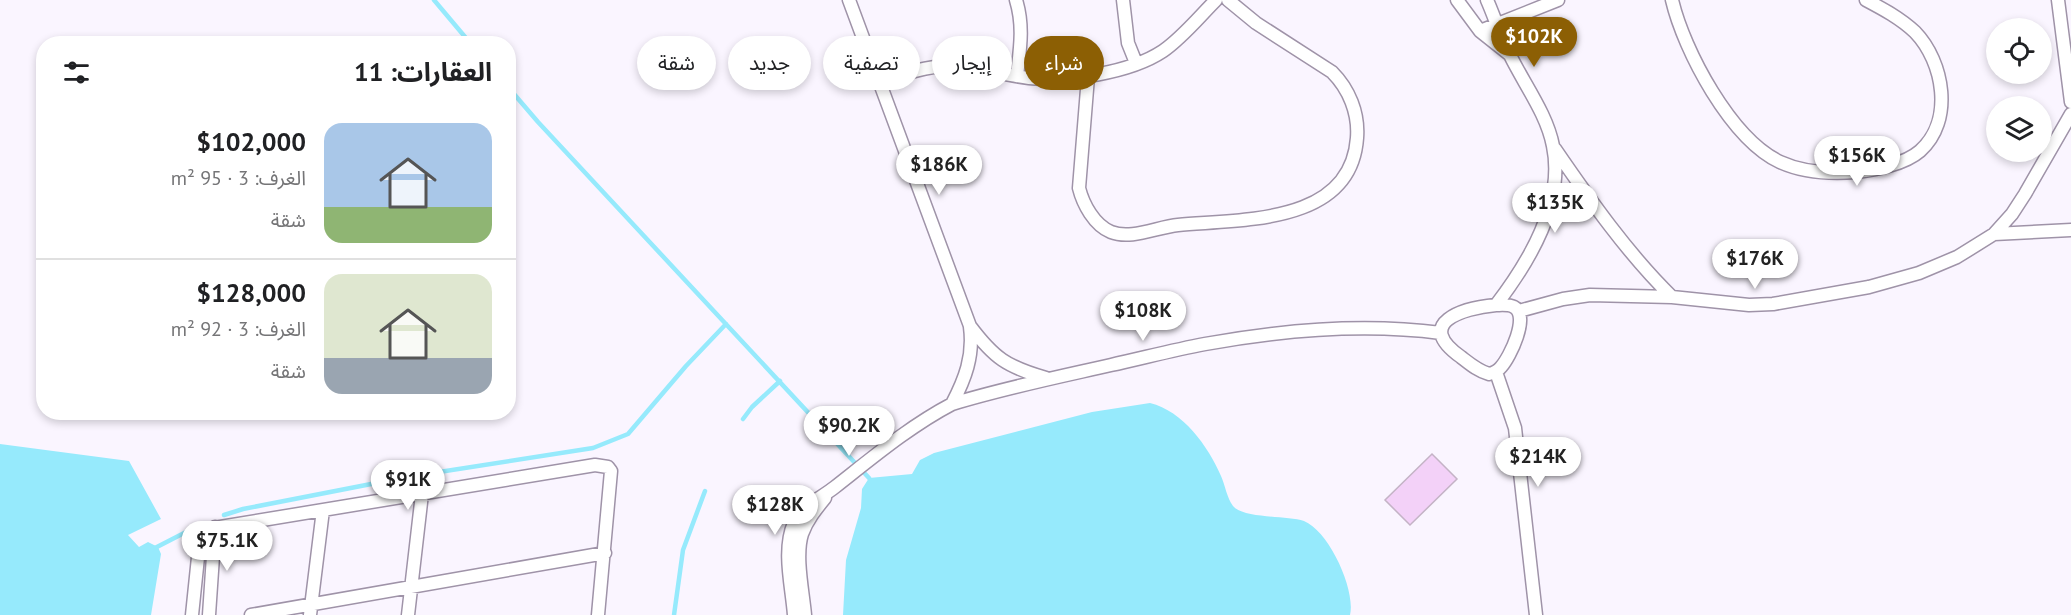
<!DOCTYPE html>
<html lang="ar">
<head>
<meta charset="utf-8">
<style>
	body { margin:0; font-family:"PT Sans","Noto Sans Arabic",sans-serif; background:#f2f2f2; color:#202124; direction:rtl; height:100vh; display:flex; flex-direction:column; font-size:22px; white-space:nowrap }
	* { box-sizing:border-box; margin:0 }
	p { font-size:20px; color:#757577 }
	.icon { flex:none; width:33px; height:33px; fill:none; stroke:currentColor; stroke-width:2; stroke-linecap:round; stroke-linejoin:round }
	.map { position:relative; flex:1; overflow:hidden; direction:ltr }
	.side { position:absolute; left:36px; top:36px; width:480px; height:384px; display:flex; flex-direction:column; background:#fff; border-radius:24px; box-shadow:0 3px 9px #0003; direction:rtl }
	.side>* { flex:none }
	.hud { position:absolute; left:534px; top:36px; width:570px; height:54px; direction:rtl; display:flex; gap:12px }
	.buttons { position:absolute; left:1986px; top:18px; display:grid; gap:12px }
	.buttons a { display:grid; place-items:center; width:66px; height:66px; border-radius:50%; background:#fff; box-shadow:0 3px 9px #0003; font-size:30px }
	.price { position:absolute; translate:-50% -51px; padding:0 14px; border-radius:21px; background:#fff; color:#222; font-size:20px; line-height:39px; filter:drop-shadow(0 2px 3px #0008) }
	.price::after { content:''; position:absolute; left:50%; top:36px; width:18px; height:14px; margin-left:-9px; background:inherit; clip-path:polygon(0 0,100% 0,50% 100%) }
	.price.selected { background:#8c5f04; color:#fff }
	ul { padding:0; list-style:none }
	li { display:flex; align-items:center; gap:18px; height:150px; padding:0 24px }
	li+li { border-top:2px solid #e0e0e0 }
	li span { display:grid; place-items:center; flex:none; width:168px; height:120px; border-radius:18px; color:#555 }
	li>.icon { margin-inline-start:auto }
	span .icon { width:72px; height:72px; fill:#fffc; stroke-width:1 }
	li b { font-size:26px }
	h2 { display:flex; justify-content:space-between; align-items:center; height:72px; padding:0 24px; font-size:26px }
	.tag { padding:0 21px; border-radius:27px; background:#fff; box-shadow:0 3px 9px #0003; font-size:21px; line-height:54px }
	.tag.selected { background:#8c5f04; color:#fff }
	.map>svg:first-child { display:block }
</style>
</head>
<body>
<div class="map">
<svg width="2071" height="615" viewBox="0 0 2071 615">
	<rect width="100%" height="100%" fill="#faf5ff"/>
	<path fill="#96eafc" d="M1150 403C1183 411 1208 446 1221 476 1225 485 1227 498 1233 506 1244 519 1286 515 1304 521 1329 531 1356 590 1350 615H843L846 560 861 508 862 489 869 478 912 474 920 460 934 453 1092 412Z
		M0 444 129 461 161 519 128 535 139 547 148 542 158 547 161 554 151 615H0Z"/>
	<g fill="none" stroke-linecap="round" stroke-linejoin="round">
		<path stroke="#96eafc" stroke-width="4.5" d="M434 0 471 44
			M508 87 538 122 869 478
			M743 419 752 407 780 381
			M224 515 243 509 407 477 593 448 628 434 686 366 726 324
			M153 549 188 531
			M674 615 683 550 705 491"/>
	</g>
	<path fill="#f3d1f8" stroke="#c4b3c6" stroke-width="1.5" d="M1432 454 1457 479 1410 525 1385 500Z"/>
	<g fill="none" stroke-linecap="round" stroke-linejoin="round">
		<g stroke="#9f93a8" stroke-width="15">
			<path id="street" d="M849 0 970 326C994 358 1007 367 1046 378
				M1016 0C1024 26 1020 49 1017 76
				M1123 0 1128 43 1136 63
				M1457 0 1480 31 1509 54
				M1487 0C1495 18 1501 38 1510 55 1524 84 1547 114 1553 146 1565 203 1529 262 1496 305
				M1672 0C1684 51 1731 139 1780 162 1804 173 1831 174 1856 172 1876 170 1905 164 1920 151 1954 121 1944 62 1915 32 1900 18 1883 9 1866 0
				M2058 0 2071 102
				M1480 31 1558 0
				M1088 77 1079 188C1083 204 1094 225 1111 232 1131 240 1157 227 1178 225 1241 219 1351 225 1357 138 1359 113 1349 89 1332 72L1256 23 1228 0
				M881 82C903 74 929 65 952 66 978 67 1004 75 1029 78 1068 82 1130 73 1163 51 1182 38 1199 17 1216 0
				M1555 149C1590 200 1628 254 1672 297
				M1994 234 2071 230
				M1496 305C1501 305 1509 304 1514 307 1530 316 1510 357 1501 367 1498 371 1493 373 1489 374 1478 371 1470 364 1461 357 1413 323 1463 308 1496 305Z
				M1519 311 1563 299 1590 295 1672 297 1749 305 1773 304 1869 287 1919 273 1957 257 1994 234 2012 214 2025 194 2071 114
				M1496 372 1515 428 1536 615
				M952 404C965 379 974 356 970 327
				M192 615 200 538 203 533 208 529 595 465 608 467 611 471 598 615
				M209 615 215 527
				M251 615 605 553
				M310 615 323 510
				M408 615 422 494
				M794 615C792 587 782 550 794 523 802 505 820 499 835 487 872 458 910 426 952 404 1004 388 1058 377 1111 365 1143 358 1173 350 1205 344 1282 330 1363 323 1441 333
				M805 615C803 592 795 556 802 534 807 520 816 509 825 498"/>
		</g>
		<use href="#street" stroke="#fff" stroke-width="12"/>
	</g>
</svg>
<div class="buttons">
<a><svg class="icon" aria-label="locate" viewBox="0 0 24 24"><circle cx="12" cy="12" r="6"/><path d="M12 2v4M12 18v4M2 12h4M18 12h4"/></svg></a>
<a><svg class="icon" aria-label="layers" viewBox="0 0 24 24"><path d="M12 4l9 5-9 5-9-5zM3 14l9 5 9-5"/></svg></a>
</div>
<b class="price selected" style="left:1534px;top:68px">$102K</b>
<b class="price" style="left:1857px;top:187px">$156K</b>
<b class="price" style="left:939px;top:196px">$186K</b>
<b class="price" style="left:1555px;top:234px">$135K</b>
<b class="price" style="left:1755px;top:290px">$176K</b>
<b class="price" style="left:1143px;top:342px">$108K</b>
<b class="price" style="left:849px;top:457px">$90.2K</b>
<b class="price" style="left:1538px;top:488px">$214K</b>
<b class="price" style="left:408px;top:511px">$91K</b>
<b class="price" style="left:775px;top:536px">$128K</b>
<b class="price" style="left:227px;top:572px">$75.1K</b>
<div class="hud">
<a class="tag selected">شراء</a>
<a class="tag">إيجار</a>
<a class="tag">تصفية</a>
<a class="tag">جديد</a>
<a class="tag">شقة</a>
</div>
<section class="side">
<h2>العقارات: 11<svg class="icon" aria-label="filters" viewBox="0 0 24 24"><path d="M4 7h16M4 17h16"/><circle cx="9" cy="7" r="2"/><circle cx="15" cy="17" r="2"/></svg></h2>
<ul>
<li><span style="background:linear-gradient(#a9c7e8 70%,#8fb573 0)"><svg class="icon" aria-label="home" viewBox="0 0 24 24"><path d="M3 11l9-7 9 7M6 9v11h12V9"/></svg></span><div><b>$102,000</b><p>الغرف: 3 · 95 m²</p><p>شقة</p></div></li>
<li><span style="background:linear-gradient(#dfe7d0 70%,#9aa5b1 0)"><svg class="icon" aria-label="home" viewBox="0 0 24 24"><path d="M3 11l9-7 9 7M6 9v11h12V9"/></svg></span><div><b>$128,000</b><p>الغرف: 3 · 92 m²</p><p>شقة</p></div></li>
</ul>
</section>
</div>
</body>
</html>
